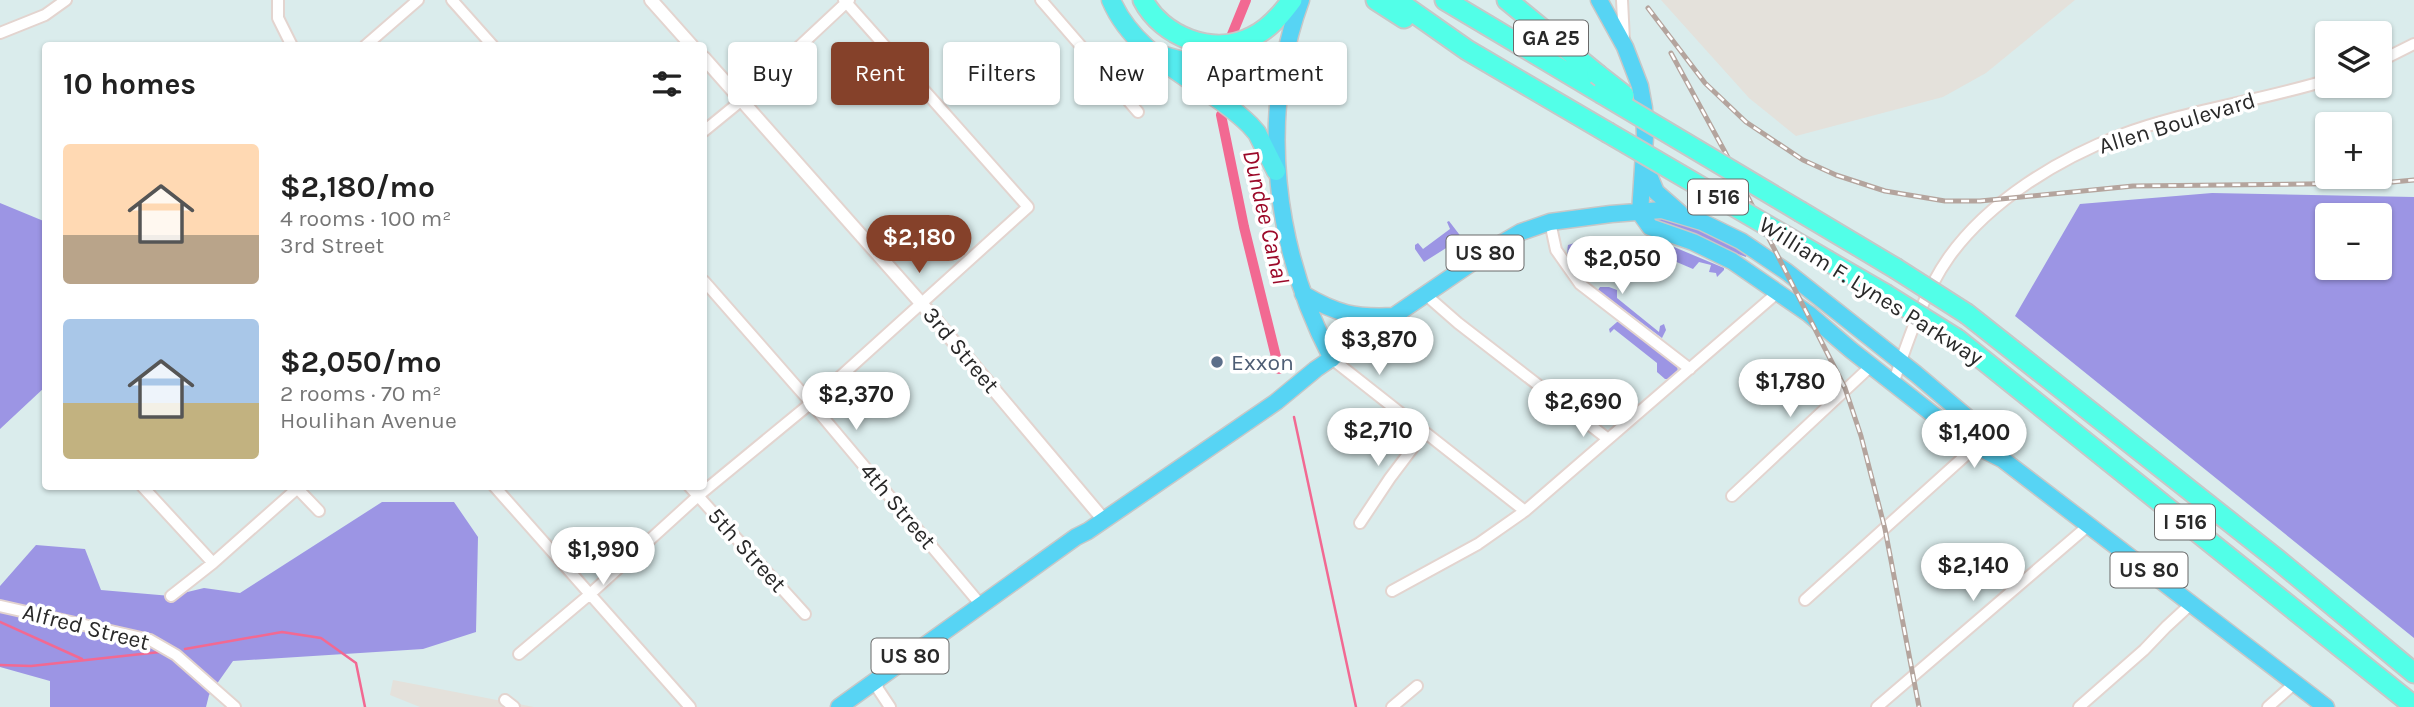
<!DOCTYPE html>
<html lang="en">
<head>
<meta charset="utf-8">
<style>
	body { margin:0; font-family:Karla,sans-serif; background:#f2f2f2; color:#222; height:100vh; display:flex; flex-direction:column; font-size:26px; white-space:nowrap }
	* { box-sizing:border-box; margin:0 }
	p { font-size:23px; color:#767676 }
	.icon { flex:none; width:38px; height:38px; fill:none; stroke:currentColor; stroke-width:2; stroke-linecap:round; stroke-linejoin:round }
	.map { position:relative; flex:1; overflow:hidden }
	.details { position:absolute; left:42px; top:42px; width:665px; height:448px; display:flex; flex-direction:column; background:#fff; border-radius:7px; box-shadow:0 2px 5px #0004 }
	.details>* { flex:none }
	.banner { position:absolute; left:728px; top:42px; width:665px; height:63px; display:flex; gap:14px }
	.tools { position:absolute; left:2315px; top:21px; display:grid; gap:14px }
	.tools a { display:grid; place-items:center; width:77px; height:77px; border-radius:7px; background:#fff; box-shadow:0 2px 5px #0004; font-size:35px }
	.price { position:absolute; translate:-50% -60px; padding:0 16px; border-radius:24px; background:#fff; color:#222; font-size:23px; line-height:46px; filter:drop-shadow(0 2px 4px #0008) }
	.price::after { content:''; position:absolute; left:50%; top:42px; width:21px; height:16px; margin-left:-10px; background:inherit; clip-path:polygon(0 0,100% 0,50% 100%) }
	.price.active { background:#85412a; color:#fff }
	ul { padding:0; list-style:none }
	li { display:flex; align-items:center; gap:21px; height:175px; padding:0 21px }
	li span { display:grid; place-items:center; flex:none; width:196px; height:140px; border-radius:7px; color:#555 }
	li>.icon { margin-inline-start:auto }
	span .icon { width:84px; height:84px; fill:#fffc; stroke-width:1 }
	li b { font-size:30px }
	h2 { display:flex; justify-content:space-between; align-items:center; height:84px; padding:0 21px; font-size:30px }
	.chip { padding:0 24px; border-radius:7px; background:#fff; box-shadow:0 2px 5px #0004; font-size:24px; line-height:63px }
	.chip.active { background:#85412a; color:#fff }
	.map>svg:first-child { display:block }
</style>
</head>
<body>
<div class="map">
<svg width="2414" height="707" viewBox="0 0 2414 707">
	<rect width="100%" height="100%" fill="#daecec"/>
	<path fill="#e4e1db" d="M1661 0H2075L1986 73 1943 97 1796 136 1749 98Z
		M393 680 534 707H420L390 695Z"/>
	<path fill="#9c95e4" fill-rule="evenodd" d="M2212 193 2414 197V638L2015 316 2080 204ZM2328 215H2380V268H2328Z
		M0 203 46 222 45 387 0 429Z
		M1651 216 1699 228 1747 254 1746 257 1653 223Z
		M1449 221 1462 238 1424 262 1415 249V245L1418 243 1423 249 1450 229 1447 222Z
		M1591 238 1638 239 1665 245 1662 256 1658 260 1614 265 1600 275 1582 277C1574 268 1565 259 1568 245Z
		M1674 247 1724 268V270L1717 277 1716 273 1709 272 1711 265 1699 262 1693 269 1672 260Z
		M1600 287H1609L1617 290V298L1659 332 1660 326 1664 324 1666 330 1662 338 1598 290Z
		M1617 322H1621L1677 365 1678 372 1671 379H1665L1657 372V363L1614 329 1610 333 1609 329Z
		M382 502H454L478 537 476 632 423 649 233 661 209 695 206 707H50V681L0 667V586L36 545 85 549 101 590 171 596 204 588 240 593Z"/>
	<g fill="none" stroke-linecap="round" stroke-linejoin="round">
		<path stroke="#f26992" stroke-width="2.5" d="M1294 417 1356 707
			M0 622 82 659
			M185 649 282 632 321 638 356 663 365 707
			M0 665 31 666 160 652"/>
		<path stroke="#f26992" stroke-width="10" d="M1231 37 1246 0
			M1221 115 1244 227 1279 369"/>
		<g stroke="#e3d4cf" stroke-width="14">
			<path id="minor" d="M278 0V18L292 46
				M452 0 493 46
				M1041 0 1138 112
				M1622 0 1624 40
				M0 33 45 15 66 0
				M365 46 418 0
				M2380 61 2414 44
				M704 131 742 100 849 0
				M1550 222 1556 250 1580 284 1690 369
				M704 281 811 403 981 605
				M1426 295 1458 323 1608 439
				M1332 359 1525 511
				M1893 384C1907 343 1924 292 1949 257 1989 201 2058 159 2121 135 2188 110 2260 101 2328 80
				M142 486 213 563
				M295 486 319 511
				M494 486 690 707
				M689 486 805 614
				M1732 496 1871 366
				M1360 523 1390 478 1424 433
				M1392 591 1478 544 1525 511 1777 293
				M171 596 213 563 300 486
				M1805 600 1976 446
				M0 606 150 640 176 655 235 707
				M519 654 589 595 698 496 811 403 1028 207 844 0
				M877 680 878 689 890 707
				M505 700 514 707
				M1392 707 1417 686
				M1877 707 2089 525
				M2079 707 2144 650 2166 627 2192 603
				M2268 707 2295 683"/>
		</g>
		<g stroke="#e3d4cf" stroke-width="16">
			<path id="tertiary" d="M651 0 692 46
				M704 58 921 303 1103 519"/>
		</g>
		<g stroke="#c7c7c7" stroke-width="19">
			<path id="primary" d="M1301 0C1258 118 1274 249 1332 359
				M1599 0 1625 47 1640 86 1644 108 1645 137 1640 213 1650 227 1693 242 1732 261 1809 314 1851 350 1944 423 1976 446 2002 459 2326 707
				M1646 168 1656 192 1680 213
				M1303 294C1337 314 1355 318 1394 316
				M839 707 1076 537 1088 531 1276 402 1316 369 1495 247 1521 232 1550 222 1611 214 1662 210 1702 222 1741 241 1787 272 1916 374 1987 434 2002 459"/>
		</g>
		<g stroke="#c7c7c7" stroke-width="21">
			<path id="trunk" d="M1111 0C1137 61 1205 81 1250 125L1257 133 1276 171
				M1164 56 1197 65 1282 73"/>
		</g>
		<g stroke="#c7c7c7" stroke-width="23">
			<path id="motorway" d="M1143 0C1162 37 1214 57 1252 37 1269 29 1281 15 1292 0
				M1376 0 1404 18
				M1396 0 1467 50 1607 132
				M1445 0 1601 93
				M1507 0 1597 74
				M1227 48 1284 59
				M1801 212 1895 268
				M1828 261 1885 294
				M1967 314 2278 560 2414 673
				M1957 339 2414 706"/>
		</g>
		<use href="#minor" stroke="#fff" stroke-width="10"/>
		<use href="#tertiary" stroke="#fff" stroke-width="12"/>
		<use href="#primary" stroke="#57d4f4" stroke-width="16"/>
		<use href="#trunk" stroke="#54eaee" stroke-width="18"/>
		<use href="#motorway" stroke="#52ffe8" stroke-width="19"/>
		<g stroke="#b4a49d" stroke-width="5">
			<path id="rail" d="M1648 8 1705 83 1746 122 1803 160 1836 175 1885 191 1945 201H1980L2133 186 2382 183 2414 180
				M1671 53 1725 152 1845 388 1861 436 1885 529 1919 707"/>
		</g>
		<use href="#rail" stroke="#fff" stroke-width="2.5" stroke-dasharray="8" stroke-linecap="butt"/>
		<g stroke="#c7c7c7" stroke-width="23" stroke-linecap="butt">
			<path id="motorway-bridge" d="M1597 74 1624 95
				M1601 93 1801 212
				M1607 132 1828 261
				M1895 268 1967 314
				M1885 294 1957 339"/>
		</g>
		<use href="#motorway-bridge" stroke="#52ffe8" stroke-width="19"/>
	</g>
	<circle fill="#5c6f8a" stroke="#fff" stroke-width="2.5" cx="1217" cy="362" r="7"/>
	<g text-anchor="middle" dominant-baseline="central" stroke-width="7" stroke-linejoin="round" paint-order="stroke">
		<g fill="#fff" stroke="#696969" stroke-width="2">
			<rect x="1514" y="20.5" width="74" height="35" rx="5"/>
			<rect x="1688" y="179.5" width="60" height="35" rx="5"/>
			<rect x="1446.5" y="235.5" width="77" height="35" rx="5"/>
			<rect x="2155" y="504.5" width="60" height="35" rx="5"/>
			<rect x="2110.5" y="552.5" width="77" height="35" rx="5"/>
			<rect x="871.5" y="638.5" width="77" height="35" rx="5"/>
		</g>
		<g font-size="21" font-weight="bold" fill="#292929">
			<text x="1551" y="38">GA 25</text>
			<text x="1718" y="197">I 516</text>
			<text x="1485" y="253">US 80</text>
			<text x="2185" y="522">I 516</text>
			<text x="2149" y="570">US 80</text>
			<text x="910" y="656">US 80</text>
		</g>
		<g font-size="23" fill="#292929" stroke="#fff">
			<text transform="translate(2177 123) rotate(-17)">Allen Boulevard</text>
			<text transform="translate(1871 291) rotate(32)">William F. Lynes Parkway</text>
			<text transform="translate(961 350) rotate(50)">3rd Street</text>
			<text transform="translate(898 506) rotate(50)">4th Street</text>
			<text transform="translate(747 550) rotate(48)">5th Street</text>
			<text transform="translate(86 627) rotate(14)">Alfred Street</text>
		</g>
		<g font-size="23" fill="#4e5e75" stroke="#fff" text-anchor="start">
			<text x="1231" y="362">Exxon</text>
		</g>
		<g font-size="24" font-style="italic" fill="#9c0a2a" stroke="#fff">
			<text transform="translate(1266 217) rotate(77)">Dundee Canal</text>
		</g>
	</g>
</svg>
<div class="tools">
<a><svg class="icon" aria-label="layers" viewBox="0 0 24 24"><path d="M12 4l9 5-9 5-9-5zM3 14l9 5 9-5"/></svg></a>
<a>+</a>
<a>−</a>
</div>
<b class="price active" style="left:919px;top:275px">$2,180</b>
<b class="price" style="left:1622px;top:296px">$2,050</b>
<b class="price" style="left:1379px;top:377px">$3,870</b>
<b class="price" style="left:1790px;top:419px">$1,780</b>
<b class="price" style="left:856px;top:432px">$2,370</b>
<b class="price" style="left:1583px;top:439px">$2,690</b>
<b class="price" style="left:1378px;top:468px">$2,710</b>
<b class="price" style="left:1974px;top:470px">$1,400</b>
<b class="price" style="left:603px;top:587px">$1,990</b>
<b class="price" style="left:1973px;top:603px">$2,140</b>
<div class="banner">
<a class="chip">Buy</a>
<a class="chip active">Rent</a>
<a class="chip">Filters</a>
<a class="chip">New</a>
<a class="chip">Apartment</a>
</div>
<section class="details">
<h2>10 homes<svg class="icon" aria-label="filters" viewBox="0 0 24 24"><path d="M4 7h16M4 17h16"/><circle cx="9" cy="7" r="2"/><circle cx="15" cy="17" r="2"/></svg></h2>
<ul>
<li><span style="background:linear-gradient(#ffd9b3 65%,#b9a48a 0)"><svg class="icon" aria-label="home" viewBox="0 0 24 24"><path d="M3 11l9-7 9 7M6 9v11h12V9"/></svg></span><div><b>$2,180/mo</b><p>4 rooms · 100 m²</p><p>3rd Street</p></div></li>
<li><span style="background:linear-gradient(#a9c7e8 60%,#c2b280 0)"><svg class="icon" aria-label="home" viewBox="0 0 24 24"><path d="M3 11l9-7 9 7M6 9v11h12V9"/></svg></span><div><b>$2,050/mo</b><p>2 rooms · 70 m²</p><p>Houlihan Avenue</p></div></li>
</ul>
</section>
</div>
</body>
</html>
